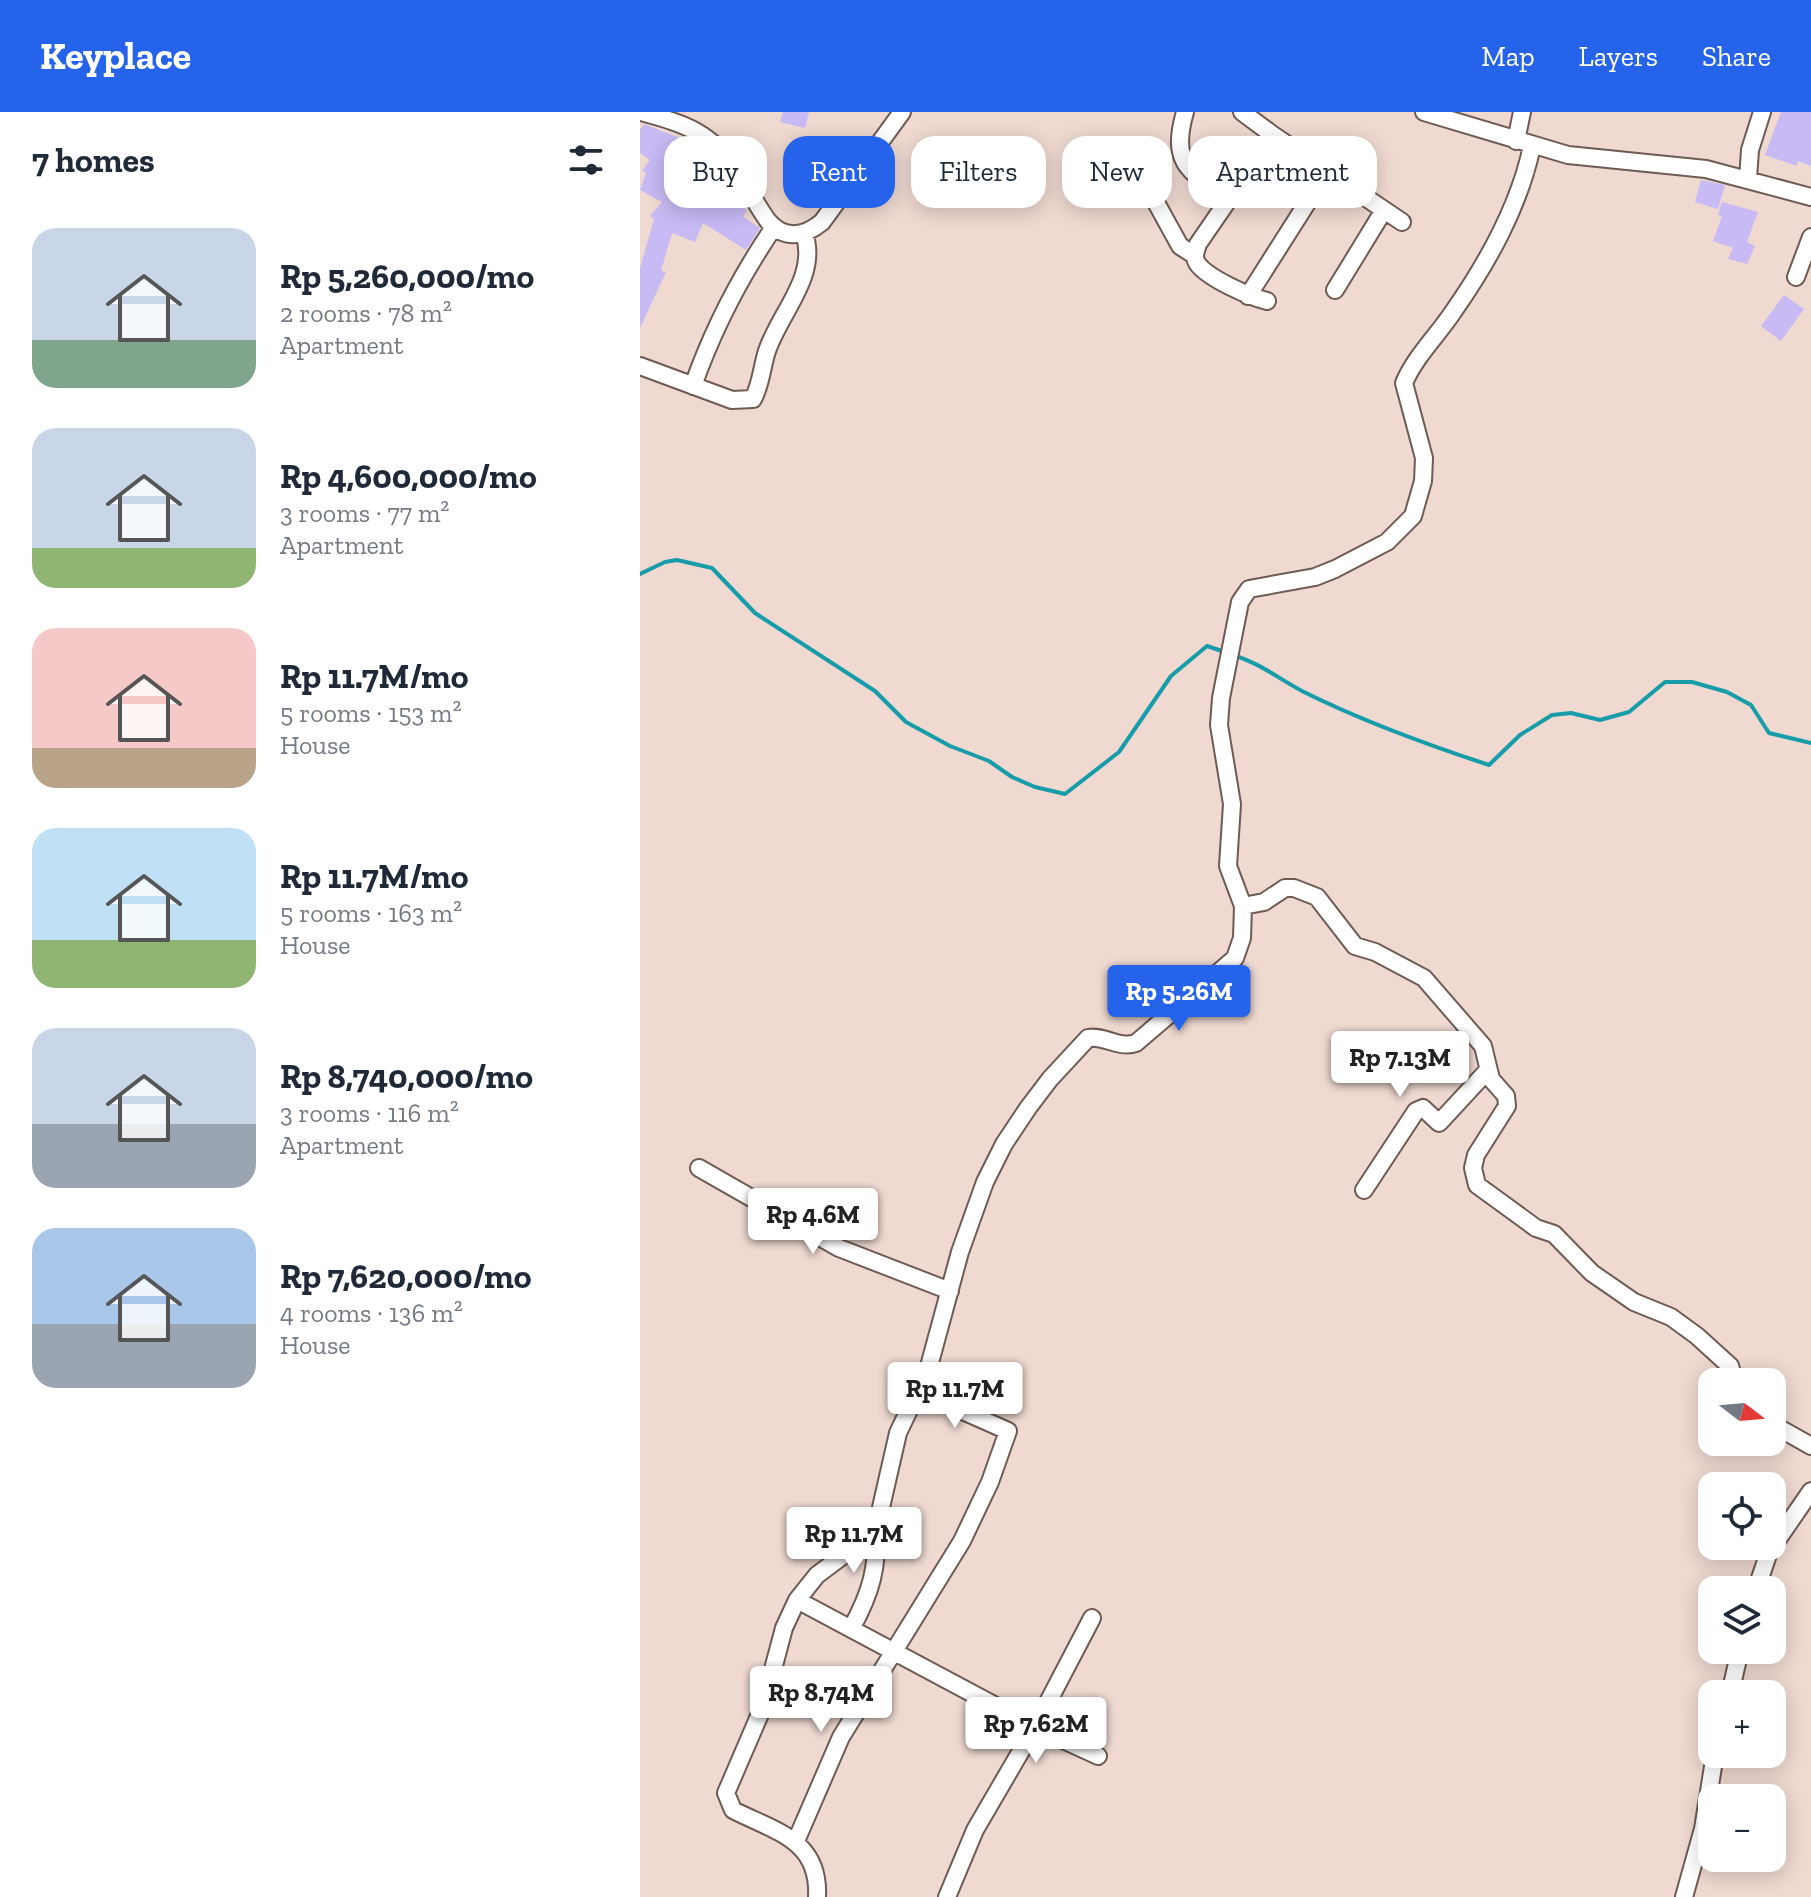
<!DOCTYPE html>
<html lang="en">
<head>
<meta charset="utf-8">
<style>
	body { margin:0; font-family:"Zilla Slab",serif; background:#f6f6f7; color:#1f2937; height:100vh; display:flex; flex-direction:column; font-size:30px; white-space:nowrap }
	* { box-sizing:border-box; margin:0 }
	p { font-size:26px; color:#747a83 }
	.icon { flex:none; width:44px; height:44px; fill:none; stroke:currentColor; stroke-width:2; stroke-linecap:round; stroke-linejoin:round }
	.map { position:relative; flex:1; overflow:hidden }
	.sheet { display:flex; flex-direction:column; background:#fff; width:640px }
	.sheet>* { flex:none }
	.top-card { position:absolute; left:24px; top:24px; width:760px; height:72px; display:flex; gap:16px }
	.needle { width:52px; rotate:106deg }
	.buttons { position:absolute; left:1058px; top:1256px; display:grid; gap:16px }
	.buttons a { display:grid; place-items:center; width:88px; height:88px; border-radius:16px; background:#fff; box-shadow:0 4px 20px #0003; font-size:40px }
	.price { position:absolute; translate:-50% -68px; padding:0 18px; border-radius:8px; background:#fff; color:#222; font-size:26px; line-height:52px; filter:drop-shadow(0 2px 4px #0008) }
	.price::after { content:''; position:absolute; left:50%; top:48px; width:24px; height:18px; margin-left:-12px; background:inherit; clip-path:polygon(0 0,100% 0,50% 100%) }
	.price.selected { background:#2563eb; color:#fff }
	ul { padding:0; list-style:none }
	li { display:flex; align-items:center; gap:24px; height:200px; padding:0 32px }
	li span { display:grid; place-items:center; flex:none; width:224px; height:160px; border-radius:24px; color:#555 }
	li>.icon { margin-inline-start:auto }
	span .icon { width:96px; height:96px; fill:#fffc; stroke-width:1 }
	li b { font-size:34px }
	h2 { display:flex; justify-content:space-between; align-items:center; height:96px; padding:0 32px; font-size:34px }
	.pill { padding:0 28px; border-radius:24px; background:#fff; box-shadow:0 4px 20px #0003; font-size:28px; line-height:72px }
	.pill.selected { background:#2563eb; color:#fff }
	header { display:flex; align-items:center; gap:48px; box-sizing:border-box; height:112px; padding:0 40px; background:#2563eb; color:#fff }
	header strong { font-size:38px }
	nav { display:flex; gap:44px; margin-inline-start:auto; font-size:28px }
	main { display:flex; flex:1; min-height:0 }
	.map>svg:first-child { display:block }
</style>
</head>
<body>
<header>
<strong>Keyplace</strong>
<nav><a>Map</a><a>Layers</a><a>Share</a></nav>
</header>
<main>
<section class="sheet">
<h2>7 homes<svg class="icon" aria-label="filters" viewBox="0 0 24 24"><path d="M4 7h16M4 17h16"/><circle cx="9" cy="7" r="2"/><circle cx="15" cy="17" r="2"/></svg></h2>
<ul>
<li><span style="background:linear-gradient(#c9d6e8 70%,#7fa58c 0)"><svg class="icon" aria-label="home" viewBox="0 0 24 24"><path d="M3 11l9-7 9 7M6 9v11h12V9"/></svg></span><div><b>Rp 5,260,000/mo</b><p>2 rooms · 78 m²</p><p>Apartment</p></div></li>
<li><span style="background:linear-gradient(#c9d6e8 75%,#8fb573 0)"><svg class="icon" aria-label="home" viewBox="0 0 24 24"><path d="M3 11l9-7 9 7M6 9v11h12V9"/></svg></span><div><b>Rp 4,600,000/mo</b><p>3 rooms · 77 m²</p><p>Apartment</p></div></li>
<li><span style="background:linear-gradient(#f6c9c9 75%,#b9a48a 0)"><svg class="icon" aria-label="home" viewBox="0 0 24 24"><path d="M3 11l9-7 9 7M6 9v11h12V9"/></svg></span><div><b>Rp 11.7M/mo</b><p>5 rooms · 153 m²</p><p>House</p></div></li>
<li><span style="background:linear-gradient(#bfe0f5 70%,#8fb573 0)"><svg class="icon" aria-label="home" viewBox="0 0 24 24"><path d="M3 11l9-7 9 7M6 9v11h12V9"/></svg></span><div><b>Rp 11.7M/mo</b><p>5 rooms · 163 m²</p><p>House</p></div></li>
<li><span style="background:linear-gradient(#c9d6e8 60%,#9aa5b1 0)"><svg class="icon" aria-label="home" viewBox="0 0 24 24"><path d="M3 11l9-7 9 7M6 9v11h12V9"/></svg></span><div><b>Rp 8,740,000/mo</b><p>3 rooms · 116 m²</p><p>Apartment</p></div></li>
<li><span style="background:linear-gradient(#a9c7e8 60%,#9aa5b1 0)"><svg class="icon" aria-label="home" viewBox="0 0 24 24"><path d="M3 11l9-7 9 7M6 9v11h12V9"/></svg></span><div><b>Rp 7,620,000/mo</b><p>4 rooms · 136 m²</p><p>House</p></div></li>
</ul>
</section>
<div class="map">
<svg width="1171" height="1785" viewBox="0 0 1171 1785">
	<rect width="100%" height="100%" fill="#efd9d1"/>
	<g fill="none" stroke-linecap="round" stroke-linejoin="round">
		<path stroke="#179ca9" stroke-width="4" d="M0 462 25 450 37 448 72 456 115 501 235 579 266 610 310 634 349 649 372 665 395 675 425 682 479 640 531 564 567 534 585 540
			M593 543C620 551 639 567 664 580 724 610 785 632 849 653L880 623 912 603 931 601 960 608 989 600 1025 570H1052L1087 580 1111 593 1129 621 1171 631"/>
	</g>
	<path fill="#c8baf5" d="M143 0H169L165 16 140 10Z
		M1141 0H1171V54L1158 49 1157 54 1125 43Z
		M4 12 47 29 34 53 58 70 72 52 84 61 100 86 96 90 107 98 103 105 120 116 106 138 63 111 55 130 32 121 21 159 26 160 0 216V156L14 107 10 104 22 90 0 78 6 61 2 59 10 48 0 41V18Z
		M1061 68 1085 73 1078 97 1055 90Z
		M1082 90 1118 100 1107 130 1115 134 1107 152 1088 147 1093 136 1073 129 1082 104 1078 103Z
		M1144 183 1164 197 1141 229 1121 214Z"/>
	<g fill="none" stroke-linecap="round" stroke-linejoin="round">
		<g stroke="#6d5b54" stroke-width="20">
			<path id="minor" d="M1 0C45 12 72 20 98 61 108 76 117 94 128 109 144 128 164 125 182 110L262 0
				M545 0C530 52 549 60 590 86
				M602 0 633 23
				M784 0 928 43 1066 57 1171 85
				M876 29 882 0
				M1108 67 1110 38 1122 0
				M513 85 540 134 554 143
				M1156 165 1171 125
				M695 178 744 98
				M608 184 688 58
				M627 189C610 185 567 166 557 151 553 144 556 139 558 132L633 23 762 110
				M0 254 92 288 113 287C121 273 122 254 127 239 140 200 179 164 164 121
				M53 274C73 217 100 165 134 115
				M603 794 624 790 645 776H654L677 785 715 834 735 840 784 866 843 934 851 967 866 984 867 994 836 1043 833 1056 837 1073 896 1116 914 1122 952 1161 994 1190 1031 1205 1057 1224 1090 1254 1095 1270
				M59 1056 199 1136 310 1179
				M724 1078 776 999 783 996 799 1011 848 958
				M1132 1312 1171 1334
				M1116 1478 1129 1440 1171 1379
				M157 1488 395 1615 458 1644
				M211 1517C232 1479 237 1457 237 1413
				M1090 1582 1100 1538
				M156 1729 201 1625 322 1429 350 1370 368 1319 280 1280
				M177 1785C180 1728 136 1720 93 1698L86 1681 123 1595 144 1516 157 1488 177 1463 232 1422 237 1413 258 1321 288 1258 320 1140 345 1070 364 1032 388 996 410 967 448 926C465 923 478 937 496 931L595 846 602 826 603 794 588 754 592 692 579 613 581 586 600 490 609 477 675 465 695 457 747 430 773 404 783 369 784 346 764 271C775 245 797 224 813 200 848 150 879 95 892 34
				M307 1785 335 1718 395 1615 452 1506
				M1044 1785 1063 1717 1075 1642"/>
		</g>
		<use href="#minor" stroke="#fff" stroke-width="16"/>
	</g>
</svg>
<div class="buttons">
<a><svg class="needle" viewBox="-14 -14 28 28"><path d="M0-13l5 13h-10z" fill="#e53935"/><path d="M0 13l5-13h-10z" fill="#747a83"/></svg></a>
<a><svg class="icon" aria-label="locate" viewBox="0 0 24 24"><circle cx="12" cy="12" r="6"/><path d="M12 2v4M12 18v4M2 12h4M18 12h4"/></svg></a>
<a><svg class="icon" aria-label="layers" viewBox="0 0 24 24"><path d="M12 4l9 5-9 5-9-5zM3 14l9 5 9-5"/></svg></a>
<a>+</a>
<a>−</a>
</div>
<b class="price selected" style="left:539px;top:921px">Rp 5.26M</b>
<b class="price" style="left:760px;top:987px">Rp 7.13M</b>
<b class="price" style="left:173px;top:1144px">Rp 4.6M</b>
<b class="price" style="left:315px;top:1318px">Rp 11.7M</b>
<b class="price" style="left:214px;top:1463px">Rp 11.7M</b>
<b class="price" style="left:181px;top:1622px">Rp 8.74M</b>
<b class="price" style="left:396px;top:1653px">Rp 7.62M</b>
<div class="top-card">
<a class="pill">Buy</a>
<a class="pill selected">Rent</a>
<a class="pill">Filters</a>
<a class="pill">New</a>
<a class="pill">Apartment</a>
</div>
</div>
</main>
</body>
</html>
